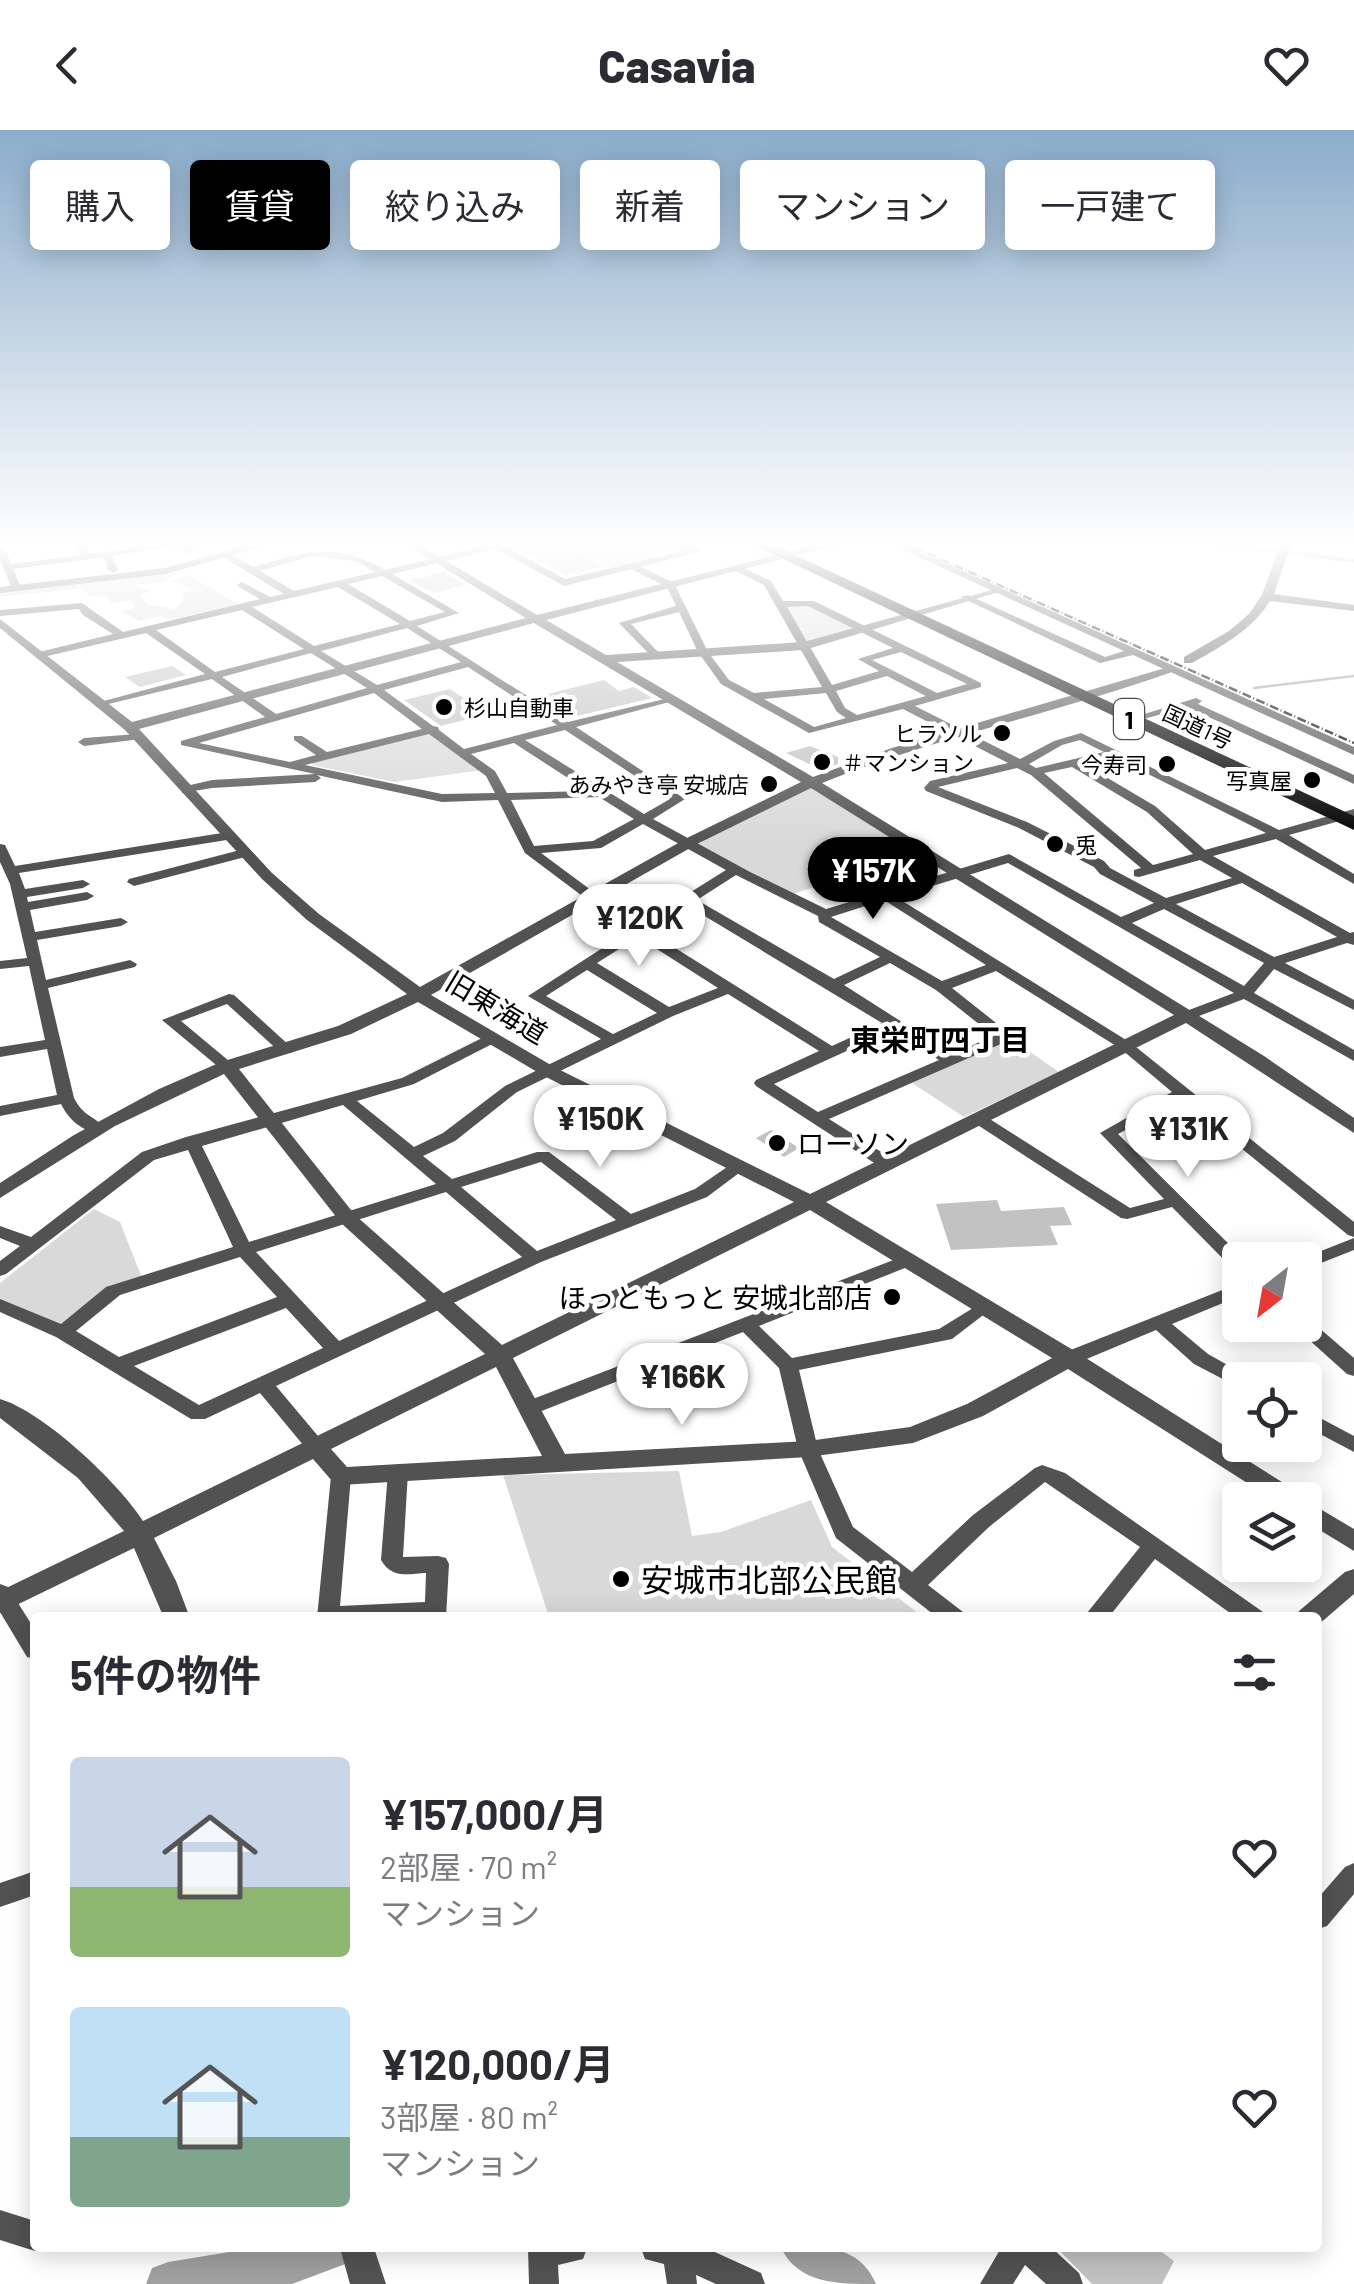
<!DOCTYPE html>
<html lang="ja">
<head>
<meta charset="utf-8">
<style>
	body { margin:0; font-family:Barlow,"Noto Sans JP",sans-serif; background:#f2f2f3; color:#2b2b33; height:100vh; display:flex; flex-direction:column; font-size:38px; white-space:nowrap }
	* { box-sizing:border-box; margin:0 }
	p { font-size:32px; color:#7c7c81 }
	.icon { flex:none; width:55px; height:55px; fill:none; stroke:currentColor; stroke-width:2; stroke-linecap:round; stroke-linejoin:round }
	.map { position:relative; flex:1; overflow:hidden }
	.side { position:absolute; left:30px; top:1482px; width:1292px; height:640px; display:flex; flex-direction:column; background:#fff; border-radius:10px; box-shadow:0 5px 25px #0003 }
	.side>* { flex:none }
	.guide { position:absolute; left:30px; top:30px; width:1295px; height:90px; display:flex; gap:20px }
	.needle { width:65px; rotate:211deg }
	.tools { position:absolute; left:1222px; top:1112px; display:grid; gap:20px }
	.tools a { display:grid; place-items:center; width:100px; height:100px; border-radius:10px; background:#fff; box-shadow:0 5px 25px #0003; font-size:50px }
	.price { position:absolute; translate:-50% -85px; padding:0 22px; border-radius:35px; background:#fff; color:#222; font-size:32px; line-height:65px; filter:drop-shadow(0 2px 5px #0008) }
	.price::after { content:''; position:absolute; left:50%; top:60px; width:30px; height:22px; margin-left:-15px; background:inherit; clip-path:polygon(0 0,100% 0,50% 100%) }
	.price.selected { background:#000; color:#fff }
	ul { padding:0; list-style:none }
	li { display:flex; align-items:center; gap:30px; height:250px; padding:0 40px }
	li span { display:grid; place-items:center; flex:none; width:280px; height:200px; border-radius:10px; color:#555 }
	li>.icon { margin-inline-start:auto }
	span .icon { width:120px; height:120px; fill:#fffc; stroke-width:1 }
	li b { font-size:42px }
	h2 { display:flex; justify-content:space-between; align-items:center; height:120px; padding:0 40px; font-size:42px }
	.tag { padding:0 35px; border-radius:10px; background:#fff; box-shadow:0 5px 25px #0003; font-size:35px; line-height:90px }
	.tag.selected { background:#000; color:#fff }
	header { display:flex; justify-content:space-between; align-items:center; height:130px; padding:0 40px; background:#fff; font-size:45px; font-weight:800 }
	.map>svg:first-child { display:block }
</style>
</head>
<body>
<header><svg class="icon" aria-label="back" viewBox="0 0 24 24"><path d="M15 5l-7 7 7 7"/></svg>Casavia<svg class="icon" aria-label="heart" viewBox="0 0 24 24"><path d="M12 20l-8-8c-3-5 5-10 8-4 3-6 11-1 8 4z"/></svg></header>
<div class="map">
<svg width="1354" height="2154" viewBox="0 0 1354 2154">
	<rect width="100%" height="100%" fill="#fff"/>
	<path fill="#d9d9d9" d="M558 411H673L689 420 611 439Z
		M177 443 164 452 134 455 152 461 139 464 148 475 176 479 184 470 181 463 193 460V457L170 452 188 445 238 474 170 490 160 486 139 491 121 481 135 478 131 470 110 473 107 465 90 466 82 458 0 467V462Z
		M807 474 855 498 805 511 785 476Z
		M427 603H433L483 640 394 652 312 635 313 631Z
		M810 655 932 732 845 758 832 751 790 765 698 714 751 682Z
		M1010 908 1059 942 964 987 912 953Z
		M94 1079 120 1092 142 1148 57 1198 0 1170V1153Z
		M679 1341 692 1406 721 1402 811 1370 832 1417 923 1487H549L503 1345Z"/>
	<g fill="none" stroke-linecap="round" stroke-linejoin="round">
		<path stroke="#a0a0a0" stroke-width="2.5" d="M1254 558 1354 546"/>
		<path fill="#a0a0a0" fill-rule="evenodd" d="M1182 411H1209L1354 429V433Z"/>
		<path fill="#a0a0a0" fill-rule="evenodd" d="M254 2118H355L348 2133 292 2154H146L152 2138 168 2132Z
			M781 2118C819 2116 859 2113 876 2154 837 2154 799 2154 781 2118Z"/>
	</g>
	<path fill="#c2c2c2" d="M521 411H556L603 436 566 445 508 414Z
		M444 442 465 455 432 463 410 450Z
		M172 536 186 545 140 557 125 547Z
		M604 550 619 561 634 557 652 568 569 588 536 567Z
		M450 559 487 584 441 596 404 570Z
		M810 616 838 627V634L822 640 786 623Z
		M771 1000 799 1018 784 1027 756 1008Z
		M997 1070 1001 1081 1064 1077 1072 1095 1050 1096 1058 1115 951 1120 936 1074Z
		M1156 2118 1174 2131 1162 2154H1092L1058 2119Z"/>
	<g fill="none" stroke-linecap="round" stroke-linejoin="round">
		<path fill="#525252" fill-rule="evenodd" d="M75 411H84L90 424 180 411 186 414 112 426 118 440 113 443 108 440 104 427 13 439 21 458 13 460 0 430V416L5 419 11 434 81 425Z
			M197 411H209L189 423H183V419Z
			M884 411H896L1354 617V625L1133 525 1100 533 960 467 968 465 1105 527 1124 521Z
			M496 413 499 414V418L392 444 459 483 417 496 568 592 673 567V571L576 597 685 669 653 689 750 742 826 779 1009 724 1121 787 1154 773 1100 744 1094 737 1019 698 926 661 924 658 930 651 1008 633 903 579 809 603 721 554 698 522 679 482 631 494 661 525 652 527 619 493 676 476 667 457 629 438V434H635L674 453 708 522 729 550 754 563 822 557 764 455 734 440 732 438 737 435 771 451 783 471H814L981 553V557L915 576 1020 629 1054 611 1081 603 1279 700 1354 679V687L1289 705 1354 744V754L1276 709 1213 726 1350 803 1354 802V815L1347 813 1285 833 1354 870V880L1274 839 1254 863 1354 920V931L1244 869 1191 889H1181L1178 886 1181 883 1234 863 1008 733 896 767 1131 913 1354 1092V1107L1348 1105 1182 970 1118 1004 1245 1130H1240V1142L1234 1140 1172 1077 1127 1089 1121 1088 973 992 971 989 973 986H985L1130 1078 1164 1069 1100 1003 1172 962 1121 919 996 841 952 858 1010 904 1013 907 1010 910 829 989 894 1030 896 1034 894 1038H882L756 956 754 953 756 950 819 921 728 864 673 886 517 962 455 1011 423 1026 452 1049 537 1022H549L631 1084 695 1059 733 1033H745L747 1037 707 1067 541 1132 276 1256 323 1312 326 1317 323 1322H309L260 1263 205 1289H191L56 1207 0 1182V1169L61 1194 106 1157 233 1117 188 1020 154 1030 6 1144 0 1146V1131L20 1116 0 1108V1096L31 1107 142 1022 186 1007 402 948 486 906H496L499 909 496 912 414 954 357 971 414 1017 443 1003 505 956 601 909 528 866 629 801 525 723 498 670 442 672 317 645 321 648 315 652 212 658 182 663V657L212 650 315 644 181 615V611L265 587 212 549 96 577V573L205 544 146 503 39 528 35 527V523L113 504 83 485 79 479 0 486V480L82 473 123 502 260 469 239 457 237 455 242 452 270 467 284 464 225 428V424L228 423 253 437C305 422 335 411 385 440ZM312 426 356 431 375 442 294 461 260 441ZM382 446 445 482 410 491 348 454ZM338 457 400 494 314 516 252 477ZM808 476 893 518 858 529 879 541 832 555 787 477ZM242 480 304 519 215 542 156 500ZM407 498 461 532 377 555 321 521ZM901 522 967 554 937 563 872 530ZM311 523 367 558 276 584 222 547ZM468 537 557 595 464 619 439 600 438 597 433 596 384 560ZM887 546 926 566 857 585 845 578 836 561ZM374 563 422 599 327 622 302 606H294V610L316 625 290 632 199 613ZM826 563 837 582 846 588 814 597 764 569ZM565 600 670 669 644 684 525 610ZM429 604 486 646 495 663 442 664 305 635ZM1080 610 1104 622 1036 638 1029 634 1062 615ZM514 613 588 661 507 663 495 641 471 624ZM1114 627 1266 703 1205 720 1155 676 1084 634ZM1072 637 1147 682 1193 724 1153 735 1044 643ZM1017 638 1031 645 1141 738 1134 740V746L1139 747 1200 730 1232 748 1166 768 1110 738 1104 731 1027 692 938 657ZM599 667 634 689 593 711 534 716 511 670ZM643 694 726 740 638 795 541 723 601 718ZM736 745 818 786 819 792 880 827 834 849 697 770ZM1242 753 1337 807 1274 827 1176 774ZM884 770 986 835 942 851 831 787ZM688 776 882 893 832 916 648 801ZM1164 779 1264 833 1244 856 1132 793ZM638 807 718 858 669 877 597 833ZM890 833 936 860 994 906 952 924 844 855ZM587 840 657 883 613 904 546 866ZM893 900 939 930 818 982 774 954ZM343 975 436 1054 249 1112 202 1016ZM541 1032 616 1090 537 1121 461 1057ZM446 1062 522 1127 339 1211 256 1122ZM240 1127 277 1167 119 1227 76 1201 120 1165ZM286 1178 323 1218 199 1275 134 1236Z
			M1196 568 1202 571 1198 574 1354 645V654L1187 577 1144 589 1138 586Z
			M137 604 141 605V609L84 616 78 612 84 608Z
			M228 702 234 706 233 709 19 743 25 759 83 750 90 754 83 758 27 767 28 772 87 762 94 766 87 770 30 780 35 802 121 788 128 792 121 796 37 810 46 850 130 830 137 834 135 837 48 858 74 968C84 987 93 985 105 998L103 1002C84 1004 69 990 61 974L0 986V976L57 965 47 919 0 927V917L45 910 29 836 0 839V831L27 828 10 754 0 732V714L5 715 15 736Z
			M244 719 251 723 249 726 134 756 127 752 129 749Z
			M229 864 234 865 291 917 294 920 291 923H281L227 874 181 891 235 936 227 941 221 939 162 890Z
			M1354 1108V1120L1311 1137 1305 1139V1130H1298Z
			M909 1124 918 1130 915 1134 759 1196 792 1228 939 1199 986 1170 995 1176 952 1209 799 1240 818 1319 853 1397 912 1442 973 1385 1035 1338 1042 1335 1065 1343 1263 1482 1266 1488H1237L1155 1429 1108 1488H1083L1140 1417 1045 1352 989 1397 928 1455 963 1482 966 1488H938L836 1408 798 1319 779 1238 743 1202 539 1282H525L522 1277 525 1272Z
			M1240 1153V1166L1172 1194 1208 1224 1247 1246 1249 1250H1240V1258L1194 1234 1156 1200 1077 1233H1063L1060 1228 1063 1223Z
			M1305 1189 1311 1191 1354 1228V1246L1347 1244 1297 1199 1295 1195H1305Z
			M1305 1280 1354 1306V1322L1305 1296Z
			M398 1334 405 1337 408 1342 403 1427 438 1426 446 1428 449 1434 446 1488H317L331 1346 334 1341 341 1338 348 1341 351 1346 340 1476 425 1472 426 1443C408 1444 392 1449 381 1430L388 1342 391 1337Z
			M0 1454 8 1457 35 1500V1529L27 1527 0 1482Z
			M1354 1733V1764L1327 1796 1318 1799V1768L1345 1737Z
			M35 1741V1765L0 1777V1753Z
			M0 2080 35 2091V2118H44L35 2121 0 2110Z
			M528 2118H587L583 2129 558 2135 559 2154H529Z
			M641 2118H706L761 2143 765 2154H716L696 2145 697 2154H667L664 2134 645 2129Z
			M1001 2118H1052L1079 2143 1083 2154H1046L1025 2135 1013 2154H980Z"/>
		<path fill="#525252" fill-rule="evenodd" d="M264 411H282L166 444 0 463V457L165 438Z
			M400 411H413L537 485 833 411H852L546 490 606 525 803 512 999 458V462L804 520 617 532 813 647 892 618 1172 536V542C1057 583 936 607 822 653L1264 926 1354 988V1003L1186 893 826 1072 1078 1223 1301 1364 1304 1370H1274L1068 1239 983 1286 913 1313 808 1327 341 1355 333 1352 313 1329 154 1408 176 1451 190 1488H164L134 1418 0 1483V1461L124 1401 78 1348 0 1288V1269C44 1282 119 1353 143 1391L485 1224 341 1093 224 944 115 996 0 1068V1053L74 1005 159 959 221 932 338 896 407 864 307 790 262 749 125 600 0 498V489L132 592 526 488ZM534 493 801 652 689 707 420 857 319 784 272 743 139 599ZM811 658 1174 885 810 1064 556 938 431 865 699 713ZM418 872 544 946 794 1072 502 1215 355 1085 239 939 351 904ZM810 1080 1052 1228 967 1274 910 1297 808 1311 565 1324 513 1228ZM496 1237 542 1326 347 1337 331 1319Z
			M674 411H688L703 421 564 456 491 416 500 414 565 449 688 420Z
			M1282 411H1292L1274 464 1354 475V481L1270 471C1252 500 1222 516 1192 533H1184V527L1229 501 1249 484 1262 465Z
			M1305 1370 1354 1399V1421L1305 1391Z
			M1354 1439V1464L1318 1495V1488H1295L1299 1481 1345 1442Z
			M340 2118H374L386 2154H350Z"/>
		<path fill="#000" fill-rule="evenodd" d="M745 411H765L1354 686V700Z"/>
		<path stroke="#000" stroke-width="2.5" stroke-dasharray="9 2.5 1 2.5" stroke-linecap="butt" d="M900 411 1354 613"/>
	</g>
	<linearGradient id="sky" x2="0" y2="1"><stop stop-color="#8baccb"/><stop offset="0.58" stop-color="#fff"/><stop offset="1" stop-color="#fff" stop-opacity="0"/></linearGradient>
	<rect width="1354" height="713" fill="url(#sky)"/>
	<g fill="#000" stroke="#fff" stroke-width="4">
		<circle cx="444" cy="577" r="10"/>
		<circle cx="1002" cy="603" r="10"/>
		<circle cx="822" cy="632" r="10"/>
		<circle cx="1167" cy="634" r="10"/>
		<circle cx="1312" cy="650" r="10"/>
		<circle cx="769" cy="654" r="10"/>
		<circle cx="1055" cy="714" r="10"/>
		<circle cx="777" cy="1013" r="10"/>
		<circle cx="892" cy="1167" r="10"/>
		<circle cx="621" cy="1449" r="10"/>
	</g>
	<g text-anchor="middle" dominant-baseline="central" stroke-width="9" stroke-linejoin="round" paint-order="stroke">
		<g font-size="22" fill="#000" stroke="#fff" text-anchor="end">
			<text x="464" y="577" text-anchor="start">杉山自動車</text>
			<text x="982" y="603">ヒラソル</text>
			<text x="842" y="632" text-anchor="start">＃マンション</text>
			<text x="1147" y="634">今寿司</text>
			<text x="1292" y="650">写真屋</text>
			<text x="749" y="654">あみやき亭 安城店</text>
			<text x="1075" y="714" text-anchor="start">兎</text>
		</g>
		<g font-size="22" fill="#000" stroke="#fff">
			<text transform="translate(1198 596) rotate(25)">国道1号</text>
		</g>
		<rect fill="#fff" stroke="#4c4c4c" stroke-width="2.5" x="1114" y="569" width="30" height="40" rx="8"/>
		<g font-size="25" font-weight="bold" fill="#000">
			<text x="1129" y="589">1</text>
		</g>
		<g font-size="28" fill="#000" stroke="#fff">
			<text transform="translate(497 877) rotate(31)">旧東海道</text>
		</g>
		<g font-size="28" fill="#000" stroke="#fff" text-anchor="start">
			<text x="797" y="1013">ローソン</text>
			<text x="872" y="1167" text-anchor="end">ほっともっと 安城北部店</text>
		</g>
		<g font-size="30" font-weight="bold" fill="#000" stroke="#fff">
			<text x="940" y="909">東栄町四丁目</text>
		</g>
		<g font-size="32" fill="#000" stroke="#fff" text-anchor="start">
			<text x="641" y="1449">安城市北部公民館</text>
		</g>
	</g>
</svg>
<div class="tools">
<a><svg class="needle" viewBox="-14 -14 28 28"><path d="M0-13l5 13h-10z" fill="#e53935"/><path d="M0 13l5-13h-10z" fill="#7c7c81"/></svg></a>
<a><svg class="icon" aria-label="locate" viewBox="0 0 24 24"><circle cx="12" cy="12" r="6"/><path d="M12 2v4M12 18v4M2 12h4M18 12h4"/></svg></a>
<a><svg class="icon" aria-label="layers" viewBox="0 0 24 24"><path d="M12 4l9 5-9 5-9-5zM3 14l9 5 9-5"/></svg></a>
</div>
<b class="price selected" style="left:873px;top:792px">¥157K</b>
<b class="price" style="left:639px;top:839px">¥120K</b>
<b class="price" style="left:600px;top:1040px">¥150K</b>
<b class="price" style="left:1188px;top:1050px">¥131K</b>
<b class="price" style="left:682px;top:1298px">¥166K</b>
<div class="guide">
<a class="tag">購入</a>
<a class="tag selected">賃貸</a>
<a class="tag">絞り込み</a>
<a class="tag">新着</a>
<a class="tag">マンション</a>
<a class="tag">一戸建て</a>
</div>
<section class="side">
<h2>5件の物件<svg class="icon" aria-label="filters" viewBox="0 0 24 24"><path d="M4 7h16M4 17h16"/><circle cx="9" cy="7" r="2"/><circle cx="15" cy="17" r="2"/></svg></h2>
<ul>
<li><span style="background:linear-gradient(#c9d6e8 65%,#8fb573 0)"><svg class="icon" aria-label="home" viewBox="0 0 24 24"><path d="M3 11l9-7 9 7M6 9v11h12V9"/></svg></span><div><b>¥157,000/月</b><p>2部屋 · 70 m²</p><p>マンション</p></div><svg class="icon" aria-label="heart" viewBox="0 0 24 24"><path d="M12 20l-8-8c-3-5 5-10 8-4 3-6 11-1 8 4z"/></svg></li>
<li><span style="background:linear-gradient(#bfe0f5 65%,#7fa58c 0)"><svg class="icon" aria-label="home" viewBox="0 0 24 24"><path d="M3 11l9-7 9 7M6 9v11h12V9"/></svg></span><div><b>¥120,000/月</b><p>3部屋 · 80 m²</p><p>マンション</p></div><svg class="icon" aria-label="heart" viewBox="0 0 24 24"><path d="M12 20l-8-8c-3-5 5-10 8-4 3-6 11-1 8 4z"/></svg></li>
</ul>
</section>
</div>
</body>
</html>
